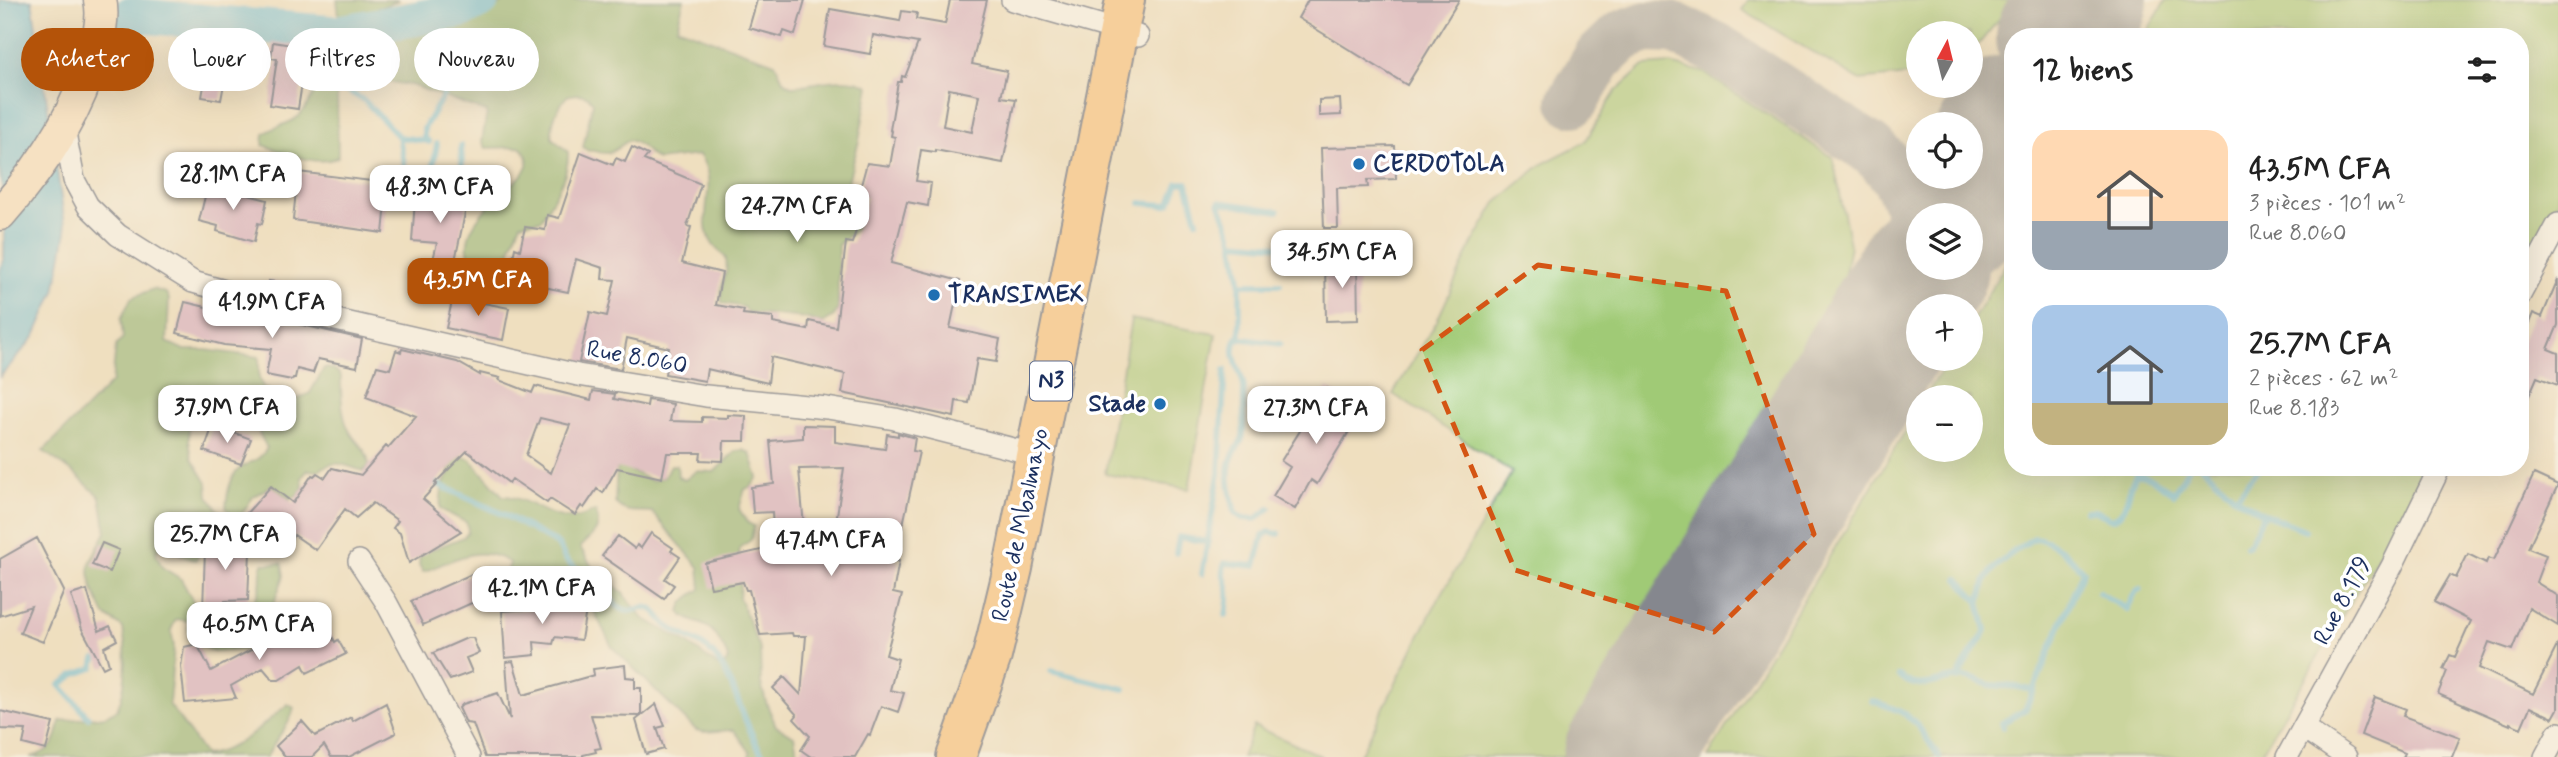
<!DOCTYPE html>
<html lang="fr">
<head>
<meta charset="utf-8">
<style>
	body { margin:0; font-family:Mynerve,sans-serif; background:#f6f6f6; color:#222; height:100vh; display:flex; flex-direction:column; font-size:26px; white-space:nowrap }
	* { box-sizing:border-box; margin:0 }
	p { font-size:23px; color:#767676 }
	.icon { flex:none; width:38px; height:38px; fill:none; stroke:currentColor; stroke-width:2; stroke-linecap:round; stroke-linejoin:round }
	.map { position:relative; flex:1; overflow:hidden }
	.drawer { position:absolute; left:2004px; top:28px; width:525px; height:448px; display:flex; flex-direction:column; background:#fff; border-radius:28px; box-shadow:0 7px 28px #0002 }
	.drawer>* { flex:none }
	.banner { position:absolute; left:21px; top:28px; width:665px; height:63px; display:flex; gap:14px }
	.needle { width:46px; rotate:7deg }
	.tools { position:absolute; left:1906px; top:21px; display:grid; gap:14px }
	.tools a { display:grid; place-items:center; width:77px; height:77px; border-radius:50%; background:#fff; box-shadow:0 7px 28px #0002; font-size:35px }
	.price { position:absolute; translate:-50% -60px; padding:0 16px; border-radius:14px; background:#fff; color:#222; font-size:23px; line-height:46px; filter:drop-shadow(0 2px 4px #0008) }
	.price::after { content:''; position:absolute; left:50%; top:42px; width:21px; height:16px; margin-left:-10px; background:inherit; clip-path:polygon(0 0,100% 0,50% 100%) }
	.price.current { background:#b45309; color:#fff }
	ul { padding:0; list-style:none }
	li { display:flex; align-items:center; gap:21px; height:175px; padding:0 28px }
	li span { display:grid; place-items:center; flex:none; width:196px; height:140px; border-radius:21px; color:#555 }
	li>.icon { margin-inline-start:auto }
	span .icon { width:84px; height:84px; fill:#fffc; stroke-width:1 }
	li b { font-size:30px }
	h2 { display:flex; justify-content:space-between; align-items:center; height:84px; padding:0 28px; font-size:30px }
	.chip { padding:0 24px; border-radius:32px; background:#fff; box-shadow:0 7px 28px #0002; font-size:24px; line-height:63px }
	.chip.current { background:#b45309; color:#fff }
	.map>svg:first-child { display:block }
</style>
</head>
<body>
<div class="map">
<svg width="2558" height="757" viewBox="0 0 2558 757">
	<rect width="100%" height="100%" fill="#fff"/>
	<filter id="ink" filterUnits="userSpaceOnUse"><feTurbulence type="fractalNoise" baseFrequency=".0143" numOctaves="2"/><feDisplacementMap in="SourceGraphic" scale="14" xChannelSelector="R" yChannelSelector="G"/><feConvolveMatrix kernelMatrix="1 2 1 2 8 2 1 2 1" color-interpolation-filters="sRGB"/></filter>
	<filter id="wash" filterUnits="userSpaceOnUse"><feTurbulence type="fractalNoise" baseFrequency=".00686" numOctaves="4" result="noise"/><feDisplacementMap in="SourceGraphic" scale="28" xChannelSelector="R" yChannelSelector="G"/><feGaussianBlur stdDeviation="1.57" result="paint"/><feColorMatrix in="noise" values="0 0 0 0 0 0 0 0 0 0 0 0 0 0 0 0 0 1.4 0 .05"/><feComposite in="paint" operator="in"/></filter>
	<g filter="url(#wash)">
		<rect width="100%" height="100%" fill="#efdfbf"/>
		<path fill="#a0ca76" stroke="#5e7c6a" stroke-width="2" d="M1748 0H2015L1974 50 1971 52 1970 33H1918V74L1859 80 1742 10Z
			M2166 0H2558V201L2520 278V37H2144Z
			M1670 64 1703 72 1833 158 1850 245 1841 295 1562 757H1359L1433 609 1512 472 1393 394 1437 321 1471 246 1496 203 1542 164 1585 142 1616 91 1644 66Z
			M2012 253V467H2427L2409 503 2259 757H1708L1918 410V450H1970V397H1925L1949 359H1970L1971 323Z
			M1131 319 1216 334 1189 489 1105 474Z
			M1254 726 1323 757H1242Z"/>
		<path fill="#80ae67" stroke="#4e6e62" stroke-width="2" d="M337 0H399L350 19 339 16Z
			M507 0H684L677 27 775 63 783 80 791 86C815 85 847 73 869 86L859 141 846 189V194L858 218 855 230 838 245V309L834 316 823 323 804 318 747 312 743 307 722 303C718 281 731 275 725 256 684 228 725 189 699 155L658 160C646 155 646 145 629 140 623 143 614 153 607 153 601 154 596 150 588 151L583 147 593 102C587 93 576 93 567 96 556 110 551 121 552 138L568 152C569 179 553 197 541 220L521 223 511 247 510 261 500 264 471 260C458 235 485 206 505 193V189C520 180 538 162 520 147L486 148 482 141 487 112 411 85 345 76 337 89 338 157C316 168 285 152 263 145L264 134C274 126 291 124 299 116 317 97 322 67 338 47 361 40 382 26 405 21 419 18 429 24 442 24 457 25 495 9 507 0Z
			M153 289 166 293 169 299 167 342 184 350H206L259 357V378L263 387 292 402 310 393 324 368 334 369 341 376C341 393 341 417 350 432 358 446 367 447 369 466L363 471C343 465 335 458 317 471L308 470 302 477 303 488 296 496 290 499 272 485 253 497 239 518 232 515 226 508C227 495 229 479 239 469 250 460 258 463 267 448L255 425 221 411 208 410 199 416 189 429V441L192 458 207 483 208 496 221 514C211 521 208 527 210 538L204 544 196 560C186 560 172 548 161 544L156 553 162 567 181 579 193 601 201 627 215 632C234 622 256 610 260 586 262 578 259 571 263 564L282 563 284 576 261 638 250 649 213 652 189 640 188 621 176 619 171 630 174 646 169 704 205 755C239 751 263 724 288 704L294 708C290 727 274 739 267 757H30C52 752 57 742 60 721L105 716 117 710C128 685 127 655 123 628L105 615 93 590 89 573 90 563 106 532 100 497 73 472 43 451 112 382 116 346 123 338 121 319 131 298Z
			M743 450 750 453 758 477 751 487 745 489 739 509 748 523 754 526 751 540 739 548 741 575 739 597 760 649 761 683 766 702 776 726 794 736 798 757H749L750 752 734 730 704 732 696 730 612 647 589 601 562 594 517 605 503 603 504 579 510 563C479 543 454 560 423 572L419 565 420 554 464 537 468 532 467 523 440 509C441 494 441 483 451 472L447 467V452L470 459 503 496C527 496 548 520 574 518 580 518 589 513 595 511 604 528 592 535 580 547L592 567 622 592 643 618 687 643 718 666 725 664 729 658C723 648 718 635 710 629 700 621 689 623 680 613 681 600 691 596 701 589L699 567 652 512C636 510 627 515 615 503L617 465 623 461 631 471 652 481 664 477 671 465H677L678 477 685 480 696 471 714 472 736 451Z"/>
		<path fill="#5ebadc" stroke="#3c749d" stroke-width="2" d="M0 0H32L66 232 55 291 35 336 0 377V271L4 257 5 208 0 171Z"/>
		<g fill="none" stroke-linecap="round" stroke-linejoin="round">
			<path stroke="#5ebadc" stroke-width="6" d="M345 76 348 91 365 101 399 137 406 174
				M399 137 427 141
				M429 142 424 137V128L443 96
				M461 146 463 184
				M431 177 437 144
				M1141 203 1165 205 1170 203 1178 183H1187L1197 221
				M1233 242 1279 246
				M1240 284H1280
				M1240 339V279L1232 236 1219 202 1278 211
				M2203 467 2235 497 2264 514 2305 530
				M2137 474 2153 479 2174 494 2189 467
				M435 483 505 515 556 543C562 548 562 556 567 561 576 572 592 576 602 587 608 594 611 602 619 607 633 617 638 604 649 608 658 611 661 621 668 626 683 637 702 641 714 655 737 684 743 726 764 757
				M2236 498 2259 467
				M1270 508 1256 519 1242 518 1235 513C1232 497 1226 480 1230 463 1232 454 1239 447 1242 439 1245 433 1243 400 1244 390 1244 372 1227 357 1237 338L1280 344
				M2086 511H2095L2112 519C2130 514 2126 487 2137 474V467
				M2246 546 2249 544 2264 514
				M1176 553 1179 537 1208 542
				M1202 574 1219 474 1225 370
				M2099 593 2127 609 2136 591 2140 589
				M1979 602C1984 593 1983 589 1986 580 1992 565 2020 547 2034 538 2055 540 2069 557 2083 571L2025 710 2002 723 2003 727
				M1226 615C1227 607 1229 599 1228 591 1227 581 1220 573 1225 563L1255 566 1263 536 1269 532 1279 534
				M1051 671 1124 689
				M1899 676C1923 696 1941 674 1968 678 1976 679 1983 683 1990 685 2006 687 2017 685 2034 691
				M1958 679C1962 665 1978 644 1986 631L1979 602 1958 579
				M1872 701C1915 714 1914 720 1939 757
				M88 717 60 685 74 675 93 668 95 659"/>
			<path stroke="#5ebadc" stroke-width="35" d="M129 15 335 33 463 10 482 0"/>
			<path stroke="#85878e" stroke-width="52" d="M1573 101 1598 59 1622 36 1646 27 1674 28 1716 48 1868 147C1920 188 1913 227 1912 287
				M1970 145 2010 123"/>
			<path stroke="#85878e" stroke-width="130" d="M2061 37 2083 0
				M1955 215 2012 119
				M1628 757 1923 268"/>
		</g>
		<g id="blocks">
			<path fill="#d09fc5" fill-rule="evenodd" d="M757 0H805L795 35 784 31 782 37 749 28Z
				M950 0H987L972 64 1007 71 1001 97 1016 99 1003 163 935 150V152L921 150 916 181 931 183 928 206 907 202 891 263 960 281 950 328 1000 339 996 362 977 359 969 403 956 401 954 417 842 393 845 374 771 357 768 383 707 369 705 381 665 374 669 348 627 338 621 369 579 362 590 312 607 316 615 280 602 279 603 268 576 259 568 292 539 286 540 280 510 274 515 248 520 250 525 227 545 230 547 215 559 218 581 152 613 165 616 158 625 162 632 147 648 155 644 160 701 184 687 226 691 227 682 263 722 273 716 305 744 310 743 314 773 317V323L808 330 809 321 836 327 846 242 852 243 867 197 858 196 867 163 890 166 895 137 891 136 892 131 890 130 898 82H901L902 76 905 77 918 43 873 35 870 54 824 46 830 9 900 21 902 11 917 13 916 19 945 24ZM949 89 979 95 972 132 943 126Z
				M1308 0H1459L1407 85 1298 18Z
				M273 42 311 48 308 64H305L298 109 270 105 277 59 271 58Z
				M205 80 224 84 221 100 202 97Z
				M1340 99 1341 115 1319 116V100Z
				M1395 146 1396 179 1367 180 1368 187 1337 188 1338 228H1324L1321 148Z
				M298 172 388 183 383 233 293 220Z
				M208 184 267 200 262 224 258 223 254 242 217 231 218 226 199 221Z
				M416 187 469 194 452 275 430 273 437 243 412 241Z
				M1357 259 1358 320 1326 321 1325 260Z
				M2558 279V325L2548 349 2558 353V385L2537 377 2520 417V345L2533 313 2542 317Z
				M269 281 288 284 286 295 268 290Z
				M453 297 509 308 503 340 446 328Z
				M185 302 227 312 225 319 263 322 264 316 362 339 357 367 318 359 313 373 297 369 295 378H293L292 380 266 375 271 349 224 345 177 333Z
				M402 349 457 362 480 375V373L500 378 499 380 532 393 535 386 591 400 593 391 615 394 614 399 647 406 648 400 673 404 670 421 702 422V417L728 418V415L746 416 745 441H724L723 461 700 460 701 453H667L662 478 617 468 603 493 597 489 584 508 581 506 575 515 550 499 547 503 512 479 509 483 467 451 435 483 437 484 423 499 461 531 409 563 400 533 393 528 398 521 373 503 356 518 345 509 316 550 294 535 287 545 284 543 283 546 245 515 271 486 293 503 312 475 314 476 317 473 325 478 332 468 361 475 386 446 388 448 416 416 366 397 377 366 390 369 396 350 401 352ZM540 418 570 425 551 473 526 455Z
				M1327 388 1362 410 1317 484 1311 480 1295 509 1273 496 1290 467 1281 461Z
				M213 425 251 439 241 464 204 451Z
				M803 425 835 426V442L885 449 887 434 898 436V433L915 438 913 451 919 452 895 561H899L893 593 902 595 886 655 898 659 890 690 904 693 898 712 881 706 870 735 868 734 855 757H811L801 750 810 736 794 719 797 715 773 688 784 677 801 695 806 636H793L792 633 760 635 749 590H746L743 582 711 588 705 563 774 547 772 512 753 513 751 487 774 484 770 441 803 438ZM844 468 835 529 824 526 804 527 799 469Z
				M2534 474 2558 485 2528 548 2546 555 2536 582 2558 596V626L2529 608 2512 650 2489 642 2479 668 2533 694 2558 644V709L2553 718 2530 707 2521 728 2510 723V725L2438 694 2447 671 2443 669 2450 655 2455 657 2471 621 2434 602 2450 575 2456 578 2468 554 2486 563 2488 558 2494 560Z
				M219 523 235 528 227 550 250 551 248 600 225 601V611L203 610 205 549H209Z
				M651 533 673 548 671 551 680 557 665 579 674 585 664 599 602 556 618 536 635 549 637 545 641 548Z
				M37 538 64 591 43 642 20 633 31 606 0 616V559Z
				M102 543 119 550 110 572 92 565Z
				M474 573 485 597 423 625 411 601Z
				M87 590 99 631 110 626 117 640 104 647 109 665 103 668 82 629 71 595Z
				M550 599 587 604 581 640 555 637 553 644 534 642 535 655 505 658 502 611 548 608Z
				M322 617 335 642 338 640 346 654 307 673 303 665 279 680H273L263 668 231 686 236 698 185 703 181 667 184 647 197 644 211 671 268 641 270 643Z
				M467 638H473L479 653 466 658 472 672 450 680 433 653Z
				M513 661 523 695 594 675 593 669 625 665 626 677 635 678V688H641V716L591 715 601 748 595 749 596 752 583 755V757H485L473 724 466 723 459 708 463 704 498 693 510 719 506 662Z
				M2375 697 2406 709 2403 716 2460 737 2452 757H2403L2405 753 2361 735Z
				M386 703 396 733 349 757H331L324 745 312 757H285L276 746 302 721 315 736 351 717 353 721Z
				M656 704 665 726 657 728 664 749 646 754 636 720Z
				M0 711 53 723 46 750 23 744 26 730 0 729Z"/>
		</g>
	</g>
	<g filter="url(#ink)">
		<use href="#blocks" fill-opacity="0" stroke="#3b496d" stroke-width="2"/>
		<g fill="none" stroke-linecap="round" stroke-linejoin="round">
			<g stroke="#3b496d" stroke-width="24">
				<path id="street" d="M1012 0 1138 36
					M64 128 74 180 88 206 118 235 193 282 292 310 578 375 706 396 827 408 895 419 1037 455
					M2520 295 2558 224
					M359 561 386 602 469 757
					M2304 728 2346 757
					M2287 757 2392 566 2440 467
					M2545 757 2558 733"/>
			</g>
			<g stroke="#3b496d" stroke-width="35">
				<path id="secondary" d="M0 214C42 167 78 114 94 53 99 36 104 17 100 0"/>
			</g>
			<g stroke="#3b496d" stroke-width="42">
				<path id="highway" d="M956 757 992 656 1013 568 1125 0"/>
			</g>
			<use href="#street" stroke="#fff" stroke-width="21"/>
			<use href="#secondary" stroke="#ffe4c6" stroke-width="32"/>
			<use href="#highway" stroke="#febc70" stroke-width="38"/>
		</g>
	</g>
	<path d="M0 0H2558V757H0ZM1538 265 1726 291 1814 534 1714 632 1515 570 1422 350Z" fill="#efdfbf" fill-opacity=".55" fill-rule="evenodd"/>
	<path fill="none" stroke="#d45514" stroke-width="5" stroke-dasharray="14 9" stroke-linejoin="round" d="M1538 265 1726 291 1814 534 1714 632 1515 570 1422 350Z"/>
	<g fill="#1f6fb2" stroke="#fff" stroke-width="2.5">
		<circle cx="1359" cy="164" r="7"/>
		<circle cx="934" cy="295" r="7"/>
		<circle cx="1160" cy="404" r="7"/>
	</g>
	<g text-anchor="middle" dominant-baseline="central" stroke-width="7" stroke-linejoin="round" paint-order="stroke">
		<rect fill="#fff" stroke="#5f6d8e" stroke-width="2" x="1030" y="361.5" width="42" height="39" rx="5"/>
		<g font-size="23" font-weight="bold" fill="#1b2f5e">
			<text x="1051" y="381">N3</text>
		</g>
		<g font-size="24" font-weight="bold" fill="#1b2f5e" stroke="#fff" text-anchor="start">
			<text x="1373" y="164">CERDOTOLA</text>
			<text x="948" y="295">TRANSIMEX</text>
			<text x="1146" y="404" text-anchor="end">Stade</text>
		</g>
		<g font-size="24" fill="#1b2f5e" stroke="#fff">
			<text transform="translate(637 358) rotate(10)">Rue 8.060</text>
			<text transform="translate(1021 525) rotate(-78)">Route de Mbalmayo</text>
			<text transform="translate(2343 601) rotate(-62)">Rue 8.179</text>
		</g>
	</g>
</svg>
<div class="tools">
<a><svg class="needle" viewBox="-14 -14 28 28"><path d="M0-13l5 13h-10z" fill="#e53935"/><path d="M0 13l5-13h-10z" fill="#767676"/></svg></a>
<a><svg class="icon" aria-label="locate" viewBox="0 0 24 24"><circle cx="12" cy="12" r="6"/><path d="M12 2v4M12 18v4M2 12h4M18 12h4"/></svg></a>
<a><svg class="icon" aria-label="layers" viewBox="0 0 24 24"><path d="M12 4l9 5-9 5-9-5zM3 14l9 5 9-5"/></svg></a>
<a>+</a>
<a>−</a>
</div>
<b class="price" style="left:233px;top:212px">28.1M CFA</b>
<b class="price" style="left:440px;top:225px">48.3M CFA</b>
<b class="price" style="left:797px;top:244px">24.7M CFA</b>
<b class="price" style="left:1342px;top:290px">34.5M CFA</b>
<b class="price current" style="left:478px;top:318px">43.5M CFA</b>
<b class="price" style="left:272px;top:340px">41.9M CFA</b>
<b class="price" style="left:227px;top:445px">37.9M CFA</b>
<b class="price" style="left:1316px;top:446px">27.3M CFA</b>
<b class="price" style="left:225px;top:572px">25.7M CFA</b>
<b class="price" style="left:831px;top:578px">47.4M CFA</b>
<b class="price" style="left:542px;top:626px">42.1M CFA</b>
<b class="price" style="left:259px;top:662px">40.5M CFA</b>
<div class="banner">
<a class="chip current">Acheter</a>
<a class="chip">Louer</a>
<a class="chip">Filtres</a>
<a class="chip">Nouveau</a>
</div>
<section class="drawer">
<h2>12 biens<svg class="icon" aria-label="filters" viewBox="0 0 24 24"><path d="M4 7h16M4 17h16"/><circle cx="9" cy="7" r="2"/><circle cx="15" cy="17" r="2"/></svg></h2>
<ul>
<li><span style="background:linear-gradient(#ffd9b3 65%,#9aa5b1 0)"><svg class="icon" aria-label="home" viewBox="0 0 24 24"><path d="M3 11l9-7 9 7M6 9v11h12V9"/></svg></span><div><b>43.5M CFA</b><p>3 pièces · 101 m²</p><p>Rue 8.060</p></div></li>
<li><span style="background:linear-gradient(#a9c7e8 70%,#c2b280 0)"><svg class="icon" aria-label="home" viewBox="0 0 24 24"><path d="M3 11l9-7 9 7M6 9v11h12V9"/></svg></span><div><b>25.7M CFA</b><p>2 pièces · 62 m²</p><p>Rue 8.183</p></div></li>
</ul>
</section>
</div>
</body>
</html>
